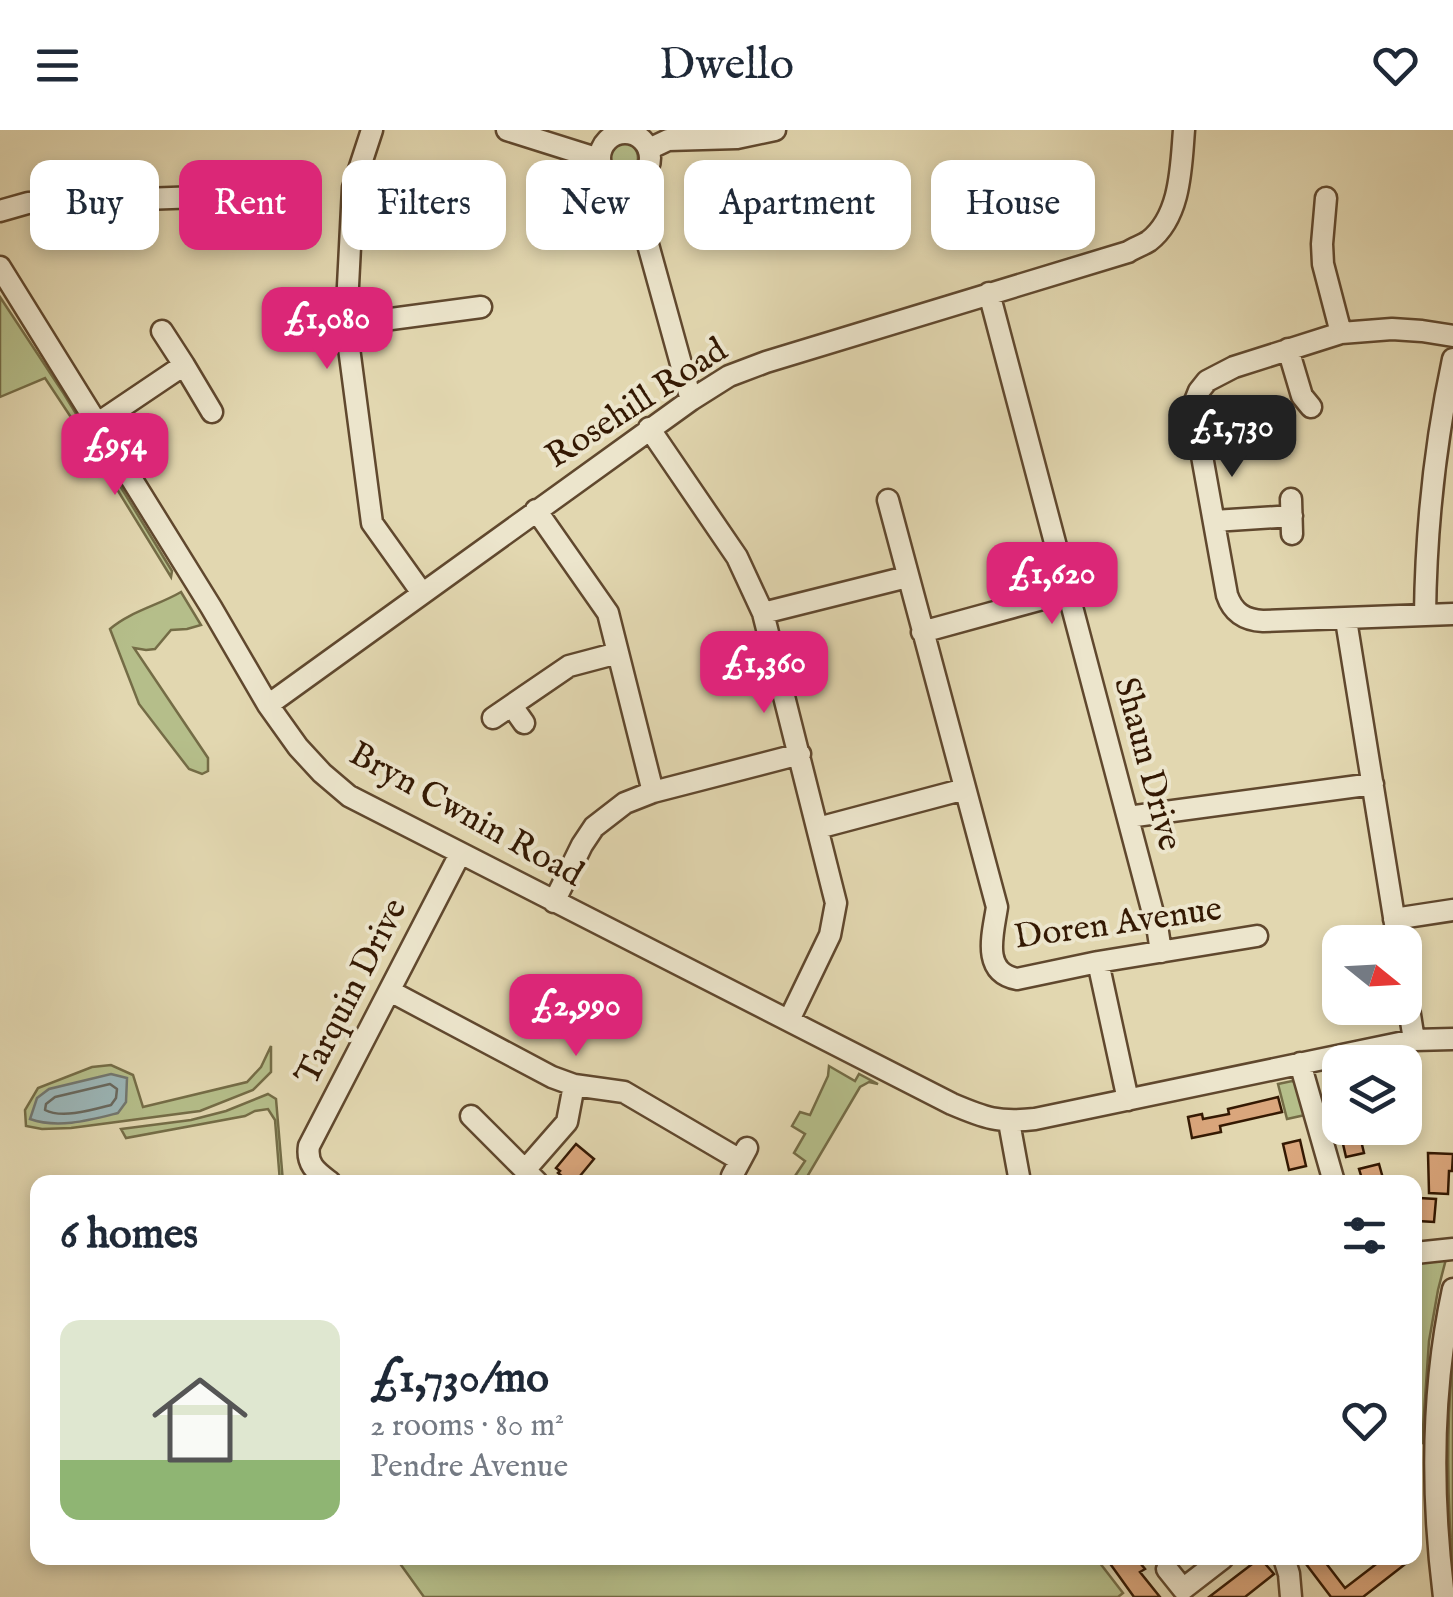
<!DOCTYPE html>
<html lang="en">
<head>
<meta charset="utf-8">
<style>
	body { margin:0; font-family:"IM FELL English",serif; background:#f6f6f7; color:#1f2937; height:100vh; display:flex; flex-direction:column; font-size:38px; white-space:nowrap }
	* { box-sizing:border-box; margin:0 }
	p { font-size:32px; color:#747a83 }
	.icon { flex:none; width:55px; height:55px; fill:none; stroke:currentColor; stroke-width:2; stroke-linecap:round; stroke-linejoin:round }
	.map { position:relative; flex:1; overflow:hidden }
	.details { position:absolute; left:30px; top:1045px; width:1392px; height:390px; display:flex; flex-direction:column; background:#fff; border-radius:20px; box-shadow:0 5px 15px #0003 }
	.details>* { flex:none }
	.banner { position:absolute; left:30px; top:30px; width:1395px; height:90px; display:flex; gap:20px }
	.needle { width:65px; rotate:108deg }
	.buttons { position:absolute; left:1322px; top:795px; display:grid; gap:20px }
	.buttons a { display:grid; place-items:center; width:100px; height:100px; border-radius:20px; background:#fff; box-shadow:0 5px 15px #0003; font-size:50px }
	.price { position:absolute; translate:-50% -85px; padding:0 22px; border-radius:20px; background:#db2777; color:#fff; font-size:32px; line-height:65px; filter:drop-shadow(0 2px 5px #0008) }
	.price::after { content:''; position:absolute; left:50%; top:60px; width:30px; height:22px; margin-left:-15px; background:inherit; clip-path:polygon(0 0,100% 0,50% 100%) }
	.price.selected { background:#222; color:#fff }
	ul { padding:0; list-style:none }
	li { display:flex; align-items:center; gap:30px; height:250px; padding:0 30px }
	li span { display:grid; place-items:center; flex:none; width:280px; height:200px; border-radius:20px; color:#555 }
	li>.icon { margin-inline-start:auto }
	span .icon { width:120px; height:120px; fill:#fffc; stroke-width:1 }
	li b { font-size:42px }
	h2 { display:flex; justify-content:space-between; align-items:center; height:120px; padding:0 30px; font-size:42px }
	.chip { padding:0 35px; border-radius:20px; background:#fff; box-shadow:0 5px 15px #0003; font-size:35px; line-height:90px }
	.chip.selected { background:#db2777; color:#fff }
	header { display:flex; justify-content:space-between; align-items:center; height:130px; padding:0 30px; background:#fff; font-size:45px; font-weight:600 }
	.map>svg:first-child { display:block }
</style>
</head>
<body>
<header><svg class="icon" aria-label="menu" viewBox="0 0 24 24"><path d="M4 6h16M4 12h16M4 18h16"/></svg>Dwello<svg class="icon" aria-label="heart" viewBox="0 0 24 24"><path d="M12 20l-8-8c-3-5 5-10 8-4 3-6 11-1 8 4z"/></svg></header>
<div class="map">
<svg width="1453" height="1467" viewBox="0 0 1453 1467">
	<rect width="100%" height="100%" fill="#e2d7b0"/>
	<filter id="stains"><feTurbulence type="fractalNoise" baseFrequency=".002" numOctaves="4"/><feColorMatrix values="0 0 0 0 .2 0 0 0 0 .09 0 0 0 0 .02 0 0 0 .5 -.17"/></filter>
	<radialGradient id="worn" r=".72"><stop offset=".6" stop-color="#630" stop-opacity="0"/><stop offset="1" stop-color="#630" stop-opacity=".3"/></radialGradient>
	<path fill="#b5be8a" stroke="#746c46" stroke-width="2.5" d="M606 28a16 16 0 1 1 32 0a16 16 0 1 1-32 0Z
		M0 167 64 264 172 441 171 447 96 325 45 248 0 267Z
		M181 462 201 495 187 499 171 500 155 519 146 520 134 518 208 628V641L202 644 189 639 139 574 110 499C129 482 159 475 181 462Z
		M271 916V942L253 960 200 981 71 998 42 999 26 996 25 980 38 958 92 937 111 935 133 945 143 977 247 952 261 937Z
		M829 936 855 951 859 944 878 954 869 952 860 957 804 1052H791L805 1031 794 1023 805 1004 792 996 800 982 810 985 828 946Z
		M1292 951 1296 953 1305 985 1287 989 1278 954Z
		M268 964 276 969 283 1052H280L275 990 268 979 255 981 245 986 126 1008 121 999 191 990 226 981Z
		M1415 1129H1446L1438 1160 1429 1211 1422 1313 1415 1321V1263L1417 1261 1415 1247Z
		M1453 1224V1443C1447 1370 1446 1297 1453 1224Z
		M396 1428H1096L1123 1463 1118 1467H424Z"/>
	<path fill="#9bb6b8" stroke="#727770" stroke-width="2.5" d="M111 944 127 948 126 972 118 983C90 990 58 999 30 989L37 968 49 959Z"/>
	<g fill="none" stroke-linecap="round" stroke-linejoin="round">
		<path stroke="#68685e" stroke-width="2.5" d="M110 954 117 959 116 968 111 975C92 980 62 989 45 980L46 974 55 967Z"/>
	</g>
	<path fill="#daa67c" stroke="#341903" stroke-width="2.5" d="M1278 967 1282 982 1220 996 1221 1002 1192 1008 1188 987 1202 984 1203 989 1229 984 1228 979Z
		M1358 998 1364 1023 1346 1027 1340 1001Z
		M1300 1010 1306 1036 1289 1040 1283 1014Z
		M576 1014 594 1029 575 1052H569L558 1043 560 1041 556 1038Z
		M1428 1023 1453 1024 1452 1041H1449L1448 1064 1429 1063Z
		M1379 1034 1384 1052H1363L1359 1039Z
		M1419 1068 1436 1069 1434 1092 1418 1091Z
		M1106 1428H1136L1145 1439 1140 1442 1160 1467H1134Z
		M1260 1428 1274 1444 1245 1467H1209Z
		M1314 1428H1322L1345 1458 1384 1428H1413L1363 1467H1331L1306 1434Z"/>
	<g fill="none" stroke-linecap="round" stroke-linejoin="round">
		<g stroke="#60482e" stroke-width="25">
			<path id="minor" d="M372 0 353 58 346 195 372 393 422 463
				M507 0 599 29
				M600 28a25 25 0 1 1 50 0a25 25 0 1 1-50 0Z
				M649 19 668 10 737 8 775 0
				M631 53 691 270
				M1326 68 1322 114 1323 134 1341 203
				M0 81 28 73 200 67
				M0 137 211 477 268 575 298 617 322 643 349 666 952 974C985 988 998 993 1035 989L1414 910 1453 909
				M989 163 1158 802 1161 822
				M346 195 481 177
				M162 201 184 235
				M1453 206 1422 201 1392 199 1341 203 1234 237 1207 251 1199 261 1193 276 1227 465C1233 483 1245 490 1263 491L1453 484
				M1288 219 1302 266 1311 277
				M98 293 184 235 212 282
				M649 298 737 427 763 483 836 773 830 805 789 890
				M1291 369 1292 404
				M888 370 997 777C993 804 981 842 1017 849L1098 832 1257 806
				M536 380 608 483 653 662
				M1214 391 1292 386
				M763 483 907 447
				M1425 485C1426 399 1435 313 1453 229
				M1346 490 1398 812
				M922 502 1068 462
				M268 575 691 270 729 246 766 232 1128 122C1134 118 1143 115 1149 111 1181 86 1181 37 1184 0
				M512 576 524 593
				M493 588 569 536 618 523
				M1128 687 1373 654
				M818 698 965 659
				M554 772 582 715 594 697 625 673 653 662 800 624
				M1394 789 1453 780
				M1098 832 1128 970
				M1405 853 1414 910
				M390 861 552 947 574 955 624 962 740 1030
				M1300 933 1334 1052
				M471 986 537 1052
				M1009 992 1020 1052
				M525 1040 567 992 574 955
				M732 1046 747 1018
				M330 1052C317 1042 306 1035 309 1016L460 724
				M1415 1123 1453 1119
				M1284 1428 1289 1444 1291 1467
				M1167 1439 1183 1459 1223 1428
				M1444 1467C1431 1364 1431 1261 1453 1159"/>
		</g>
		<use href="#minor" stroke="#ece5cc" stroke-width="20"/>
	</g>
	<g text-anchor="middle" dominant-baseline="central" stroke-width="8" stroke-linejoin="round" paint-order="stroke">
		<g font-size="35" fill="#341903" stroke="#ece5cc">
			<text transform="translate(637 274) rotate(-33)">Rosehill Road</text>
			<text transform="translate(1147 634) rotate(75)">Shaun Drive</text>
			<text transform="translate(466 685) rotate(29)">Bryn Cwnin Road</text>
			<text transform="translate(1118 794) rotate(-8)">Doren Avenue</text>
			<text transform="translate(352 862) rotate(-63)">Tarquin Drive</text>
		</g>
	</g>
	<rect width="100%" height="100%" filter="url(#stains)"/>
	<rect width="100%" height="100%" fill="url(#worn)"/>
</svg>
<div class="buttons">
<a><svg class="needle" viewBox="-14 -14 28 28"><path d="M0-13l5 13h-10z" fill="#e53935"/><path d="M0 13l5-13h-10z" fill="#747a83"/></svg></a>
<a><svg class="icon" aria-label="layers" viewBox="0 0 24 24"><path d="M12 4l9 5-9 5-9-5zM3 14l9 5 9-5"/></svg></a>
</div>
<b class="price" style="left:327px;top:242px">£1,080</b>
<b class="price selected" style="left:1232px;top:350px">£1,730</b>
<b class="price" style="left:115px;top:368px">£954</b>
<b class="price" style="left:1052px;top:497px">£1,620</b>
<b class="price" style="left:764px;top:586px">£1,360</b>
<b class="price" style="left:576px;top:929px">£2,990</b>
<div class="banner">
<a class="chip">Buy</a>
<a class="chip selected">Rent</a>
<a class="chip">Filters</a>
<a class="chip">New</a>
<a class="chip">Apartment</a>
<a class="chip">House</a>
</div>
<section class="details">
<h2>6 homes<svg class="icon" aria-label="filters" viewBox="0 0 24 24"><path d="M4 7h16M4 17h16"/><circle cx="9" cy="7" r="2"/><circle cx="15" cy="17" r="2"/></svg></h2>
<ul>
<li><span style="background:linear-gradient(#dfe7d0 70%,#8fb573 0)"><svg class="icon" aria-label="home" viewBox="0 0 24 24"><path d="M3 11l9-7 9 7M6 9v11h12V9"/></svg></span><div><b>£1,730/mo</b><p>2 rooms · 80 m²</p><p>Pendre Avenue</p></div><svg class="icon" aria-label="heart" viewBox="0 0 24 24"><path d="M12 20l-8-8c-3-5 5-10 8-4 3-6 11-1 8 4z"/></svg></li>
</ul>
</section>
</div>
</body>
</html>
